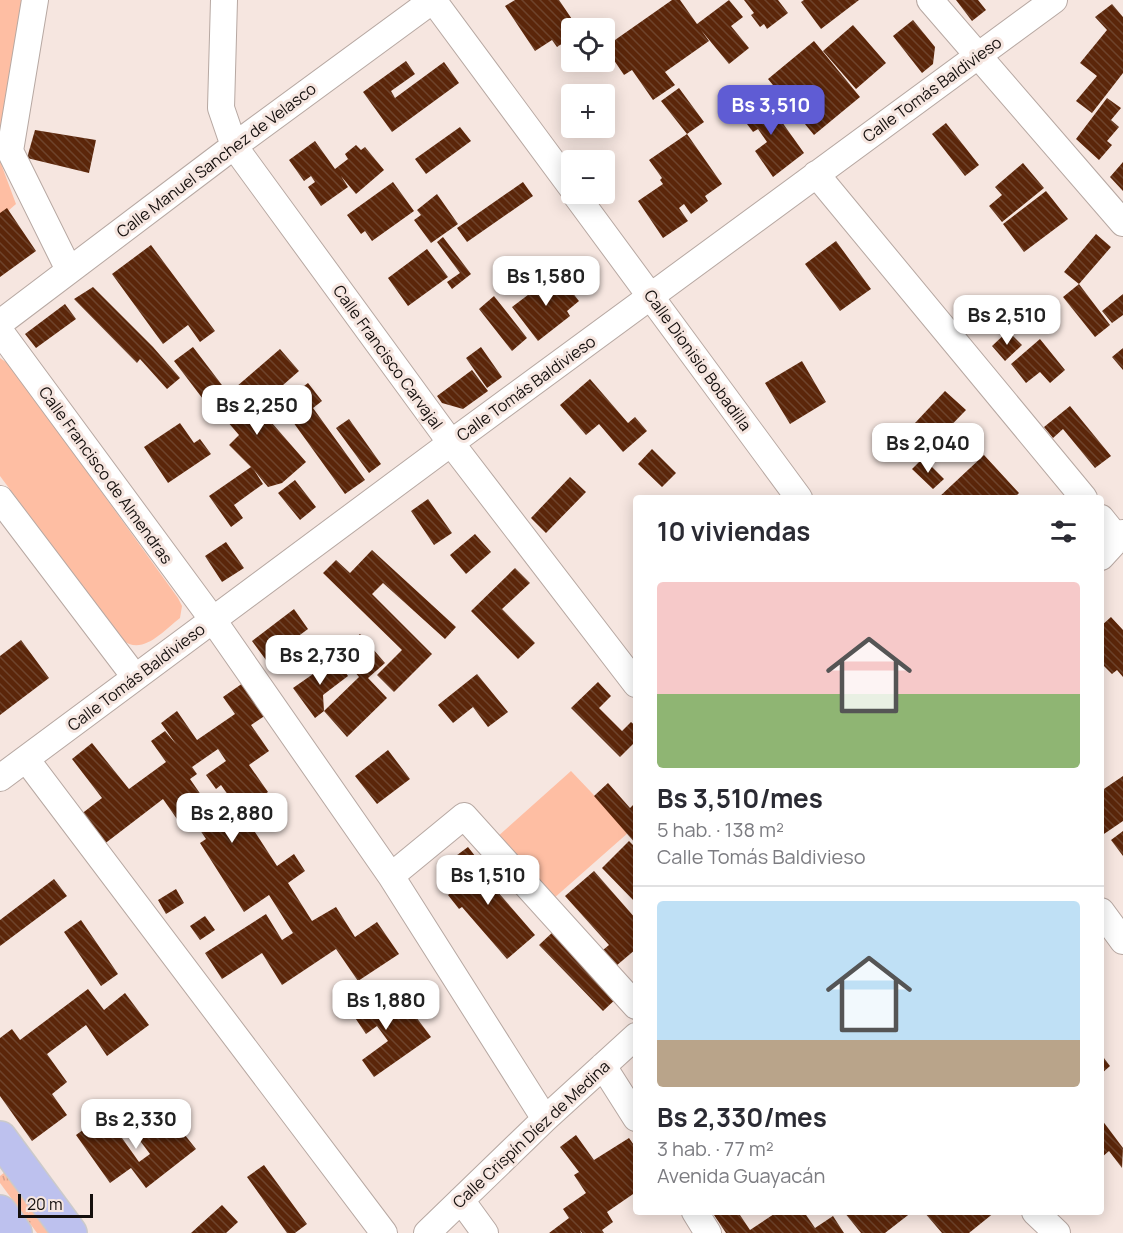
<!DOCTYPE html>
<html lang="es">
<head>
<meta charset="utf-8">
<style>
	body { margin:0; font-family:Manrope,sans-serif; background:#f2f2f3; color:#2b2b33; height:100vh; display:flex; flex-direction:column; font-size:22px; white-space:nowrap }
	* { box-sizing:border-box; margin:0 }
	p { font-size:20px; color:#7c7c81 }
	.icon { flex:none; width:33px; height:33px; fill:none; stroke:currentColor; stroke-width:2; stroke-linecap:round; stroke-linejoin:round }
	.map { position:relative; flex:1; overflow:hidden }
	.side { position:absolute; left:633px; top:495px; width:471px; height:720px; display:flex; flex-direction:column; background:#fff; border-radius:6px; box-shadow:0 3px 15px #0003 }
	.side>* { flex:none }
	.fabs { position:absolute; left:561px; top:18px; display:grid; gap:12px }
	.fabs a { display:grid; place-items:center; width:54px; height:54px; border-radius:6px; background:#fff; box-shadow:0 3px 15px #0003; font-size:30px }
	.scale { position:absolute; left:18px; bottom:15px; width:75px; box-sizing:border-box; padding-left:6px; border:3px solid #140f0d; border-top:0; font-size:16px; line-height:21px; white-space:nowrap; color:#140f0d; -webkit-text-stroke:4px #f6e6e0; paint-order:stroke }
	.price { position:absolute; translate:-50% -51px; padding:0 14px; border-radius:12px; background:#fff; color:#222; font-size:20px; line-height:39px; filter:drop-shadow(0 2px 3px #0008) }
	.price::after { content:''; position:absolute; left:50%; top:36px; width:18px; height:14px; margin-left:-9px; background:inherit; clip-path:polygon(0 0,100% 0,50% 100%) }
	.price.selected { background:#5f5cd4; color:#fff }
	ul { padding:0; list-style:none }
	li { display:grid; align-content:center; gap:12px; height:318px; padding:0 24px }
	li+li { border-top:2px solid #e1e1e2 }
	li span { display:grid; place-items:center; height:186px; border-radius:6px; color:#555 }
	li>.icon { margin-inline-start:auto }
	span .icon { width:108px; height:108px; fill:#fffc; stroke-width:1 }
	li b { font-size:26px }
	h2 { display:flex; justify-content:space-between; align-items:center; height:72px; padding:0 24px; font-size:26px }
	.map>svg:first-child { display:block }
</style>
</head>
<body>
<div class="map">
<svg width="1123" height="1233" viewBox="0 0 1123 1233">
	<defs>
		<pattern id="grass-tufts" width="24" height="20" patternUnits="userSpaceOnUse" patternTransform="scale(1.5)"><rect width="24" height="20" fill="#febea3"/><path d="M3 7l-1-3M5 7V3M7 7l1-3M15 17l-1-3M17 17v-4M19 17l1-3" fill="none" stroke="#d9a28b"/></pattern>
		<pattern id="building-back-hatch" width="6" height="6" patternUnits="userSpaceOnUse" patternTransform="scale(1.5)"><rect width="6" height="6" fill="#5b260a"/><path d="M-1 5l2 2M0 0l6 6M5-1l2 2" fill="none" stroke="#6e432c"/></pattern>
	</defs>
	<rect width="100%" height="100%" fill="#f6e6e0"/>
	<path fill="url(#grass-tufts)" d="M5 1172 49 1233H37L0 1183V1176Z"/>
	<path fill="#febea3" d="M0 0H23L0 145Z
		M0 161 16 204 0 218Z
		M0 358 10 365 178 598 182 606 180 618C163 631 143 656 122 640L0 476Z
		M571 771 629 832 553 899 496 838Z"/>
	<path fill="url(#building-back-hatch)" d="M515 0H559L578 28H572V37L557 47 552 40 535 51 505 6Z
		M672 0H680L697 24 729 0 743 17 731 26 749 48 729 64 701 30 709 41 665 72 675 85 653 100 632 70 624 75 605 47Z
		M744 0H778L788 13 767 29 764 24 760 27 751 15 754 13Z
		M804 0H859L821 29 801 2Z
		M956 0H978L986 10 972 21Z
		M1112 4 1123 17V73L1092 113 1076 101 1097 76 1080 63 1107 30 1095 17Z
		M913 20 935 47 933 64 922 73 893 36Z
		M853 25 886 63 856 89 823 51Z
		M814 41 860 97 814 135 768 79Z
		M406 61 415 74 391 91 395 98 444 62 459 83 392 132 363 92Z
		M679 88 704 122 687 134 661 101Z
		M762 94 804 153 773 177 755 151 767 142 758 129 753 132 738 112Z
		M1107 98 1121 108 1111 120 1119 127 1107 141 1112 145 1099 160 1076 139Z
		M946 123 979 165 965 176 932 134Z
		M460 127 471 141 426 174 415 159Z
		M35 130 96 140 89 173 27 158Z
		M687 134 722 184 705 196 708 201 691 214 684 204 679 208 688 221 663 238 638 201 663 184 660 180 662 178 649 160Z
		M315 141 335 169 348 159 345 154 356 145 361 150 365 147 384 170 356 194 341 176 348 187 321 206 308 187 315 182 311 176 304 181 289 160Z
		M1123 162V191L1110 177Z
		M1023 163 1044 188 1002 222 989 206 1002 195 995 187Z
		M393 182 414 211 372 241 365 231 361 234 347 215Z
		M523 182 533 196 467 242 457 228Z
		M1046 191 1068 219 1024 252 1003 224Z
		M437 194 458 224 431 243 414 220 421 215 417 210Z
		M7 208 36 251 0 277V213Z
		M1096 234 1111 247 1079 284 1110 325 1095 337 1063 297 1079 284 1064 272Z
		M443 237 471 274 452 289 447 282 460 273 437 242Z
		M836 241 871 289 840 311 805 264Z
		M151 245 215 331 200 342 188 325 163 344 112 274Z
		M427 249 448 277 408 306 388 278Z
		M557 273 579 301 567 311 570 316 538 341 512 307Z
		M93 287 153 347 180 378 167 389 140 359 137 363 74 299Z
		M1123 294V315L1112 323 1102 311Z
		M494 296 527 338 512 351 479 309Z
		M65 304 76 319 36 348 25 334Z
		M1008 331 1022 345 1005 361 992 346Z
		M1040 339 1065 370 1050 383 1040 372 1026 383 1011 364Z
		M193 347 225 389 206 403 174 361Z
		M481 347 502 377 487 388 466 358Z
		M1123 348V370L1112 357Z
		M280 349 299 371 258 407 306 462 282 483 268 487 254 470 263 484 234 505 243 518 231 527 209 496 251 467 229 445 239 435 214 406Z
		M802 361 826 402 790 424 765 383Z
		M472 370 488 391 463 409 442 403 437 396Z
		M590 379 628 423 635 417 647 431 623 452 599 424 586 435 560 405Z
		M308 383 322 401 313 408 365 480 345 494 280 404Z
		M945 391 966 410 935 442 915 423Z
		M1070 406 1111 456 1095 468 1063 429 1053 438 1044 427Z
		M349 419 381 464 369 473 336 428Z
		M180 423 194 443 200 439 211 454 168 483 144 447Z
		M652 449 676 473 662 487 638 464Z
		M984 455 1019 493 1014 498H938Z
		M923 458 944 479 933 489 912 469Z
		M570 477 586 492 546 533 531 518Z
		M295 480 316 507 300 520 278 493Z
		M428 499 452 533 434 545 411 511Z
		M475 534 491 552 466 574 450 555Z
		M226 542 244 568 222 582 205 556Z
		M372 550 456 627 445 639 383 583 372 594 432 654 394 692 377 675 402 650 323 573 336 560 350 573Z
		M515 568 530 583 502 609 535 643 518 659 471 611Z
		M294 609 308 629 266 660 252 641Z
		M1111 617 1123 630V677L1117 670 1112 674 1101 663V626Z
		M360 634 385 663 368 678 387 698 347 737 324 711 359 677 338 652Z
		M21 640 49 678 0 715V656Z
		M336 658 348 676 323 695 324 711 315 718 293 688Z
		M477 674 508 712 488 727 473 707 453 723 438 705Z
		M598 682 611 696 599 708 622 731 631 722 636 726V741L620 757 571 708Z
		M243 683 266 715 251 725 269 751 249 765 268 792 240 812 221 785 216 789 206 775 226 761 218 749 192 767 197 774 190 779 224 828 244 815 277 866 294 854 305 871 288 883 312 921 336 907 355 937 377 922 399 954 358 981 336 949 282 985 262 953 222 979 205 953 266 914 282 940 293 933 269 895 244 912 200 843 206 839 188 812 177 819 163 799 103 845 80 815 102 798 72 759 92 743 129 789 166 762 151 741 165 731 176 744 161 723 177 711 197 740 235 714 223 697Z
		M388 750 410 779 377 804 355 776Z
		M1123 776V821L1101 836V791Z
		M608 783 630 808 636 802V844L594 796Z
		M1123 831V856L1111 840Z
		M629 841 636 848V903L602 868Z
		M468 847 494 880 490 883 535 935 507 959 462 907 459 909 448 895 465 882 449 861Z
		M594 871 636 919V949L616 966 603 950 609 945 565 896Z
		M54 879 67 896 0 946V920Z
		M176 889 184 903 166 914 158 900Z
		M205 916 215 930 200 940 190 926Z
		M81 920 118 974 101 986 64 932Z
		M555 930 619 996 603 1011 539 945Z
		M358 985 383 1022 407 1005 431 1037 374 1077 362 1060 388 1041 377 1026 366 1034 341 997Z
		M88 989 104 1010 125 993 149 1025 107 1056 86 1025 47 1054 67 1082 52 1094 67 1115 32 1141 0 1096V1038L12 1029 20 1040Z
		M1101 1054 1110 1066 1101 1074Z
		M105 1114 139 1162 150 1154 138 1138 169 1115 196 1149 146 1188 131 1168 110 1183 76 1135Z
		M1102 1120 1123 1148 1122 1168 1109 1151 1101 1158Z
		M576 1135 594 1160 629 1138 636 1148V1192L607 1212 613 1222 602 1230 604 1233H582L580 1230 581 1233H549L569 1218 563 1209 586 1193 574 1175 579 1172 560 1147Z
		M264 1165 307 1224 295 1233H287L247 1177Z
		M222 1205 238 1222 226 1233H191Z
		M712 1212H738L750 1230 777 1212H804L815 1228 833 1216 844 1233H726Z
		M844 1212H912L885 1233H861Z
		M924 1212H953L955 1215 959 1212H995L969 1233H942Z"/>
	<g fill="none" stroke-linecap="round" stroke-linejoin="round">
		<g stroke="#b7a8a2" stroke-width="28">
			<path id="minor" d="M35 0 10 151 69 270
				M224 0 221 108 234 146 451 443 636 684
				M930 0 1123 223
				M816 174 1084 498
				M575 194 799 498
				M0 323 234 146 433 0 572 188
				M0 331 213 620 391 876 545 1119
				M0 499 135 677
				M1101 518 1118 539
				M1101 557 1123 533
				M26 759 384 1233
				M0 778 451 443 1054 0
				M391 876 464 816 636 1006
				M1101 911 1123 941
				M603 1066 636 1118
				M461 1200 485 1233
				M695 1212 708 1233
				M1035 1212 1057 1233
				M427 1233 545 1119 636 1036"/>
		</g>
		<g stroke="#cbcaca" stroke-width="36">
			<path id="major" d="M0 1138 70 1233
				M0 1212 15 1233"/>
		</g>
		<use href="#minor" stroke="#fff" stroke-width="26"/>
		<use href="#major" stroke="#bdc1ee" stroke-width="33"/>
	</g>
	<g text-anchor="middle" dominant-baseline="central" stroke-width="6" stroke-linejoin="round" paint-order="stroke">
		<g font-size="16" fill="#140f0d" stroke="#f6e6e0">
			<text transform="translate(932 89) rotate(-36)">Calle Tomás Baldivieso</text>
			<text transform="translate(216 160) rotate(-37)">Calle Manuel Sanchez de Velasco</text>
			<text transform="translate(388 357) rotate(54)">Calle Francisco Carvajal</text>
			<text transform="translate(698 360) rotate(54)">Calle Dionisio Bobadilla</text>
			<text transform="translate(526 388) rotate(-36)">Calle Tomás Baldivieso</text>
			<text transform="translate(106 475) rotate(54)">Calle Francisco de Almendras</text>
			<text transform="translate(136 677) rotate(-37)">Calle Tomás Baldivieso</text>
			<text transform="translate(531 1134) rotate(-43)">Calle Crispín Díez de Medina</text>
		</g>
	</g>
</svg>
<div class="fabs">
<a><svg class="icon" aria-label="locate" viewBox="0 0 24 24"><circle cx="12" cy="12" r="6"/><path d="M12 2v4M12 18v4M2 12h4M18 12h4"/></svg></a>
<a>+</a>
<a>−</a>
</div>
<div class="scale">20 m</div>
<b class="price selected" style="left:771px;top:136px">Bs 3,510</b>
<b class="price" style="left:546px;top:307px">Bs 1,580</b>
<b class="price" style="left:1007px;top:346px">Bs 2,510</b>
<b class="price" style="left:257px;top:436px">Bs 2,250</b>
<b class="price" style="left:928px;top:474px">Bs 2,040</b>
<b class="price" style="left:320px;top:686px">Bs 2,730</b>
<b class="price" style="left:232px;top:844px">Bs 2,880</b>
<b class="price" style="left:488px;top:906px">Bs 1,510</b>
<b class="price" style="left:386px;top:1031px">Bs 1,880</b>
<b class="price" style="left:136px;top:1150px">Bs 2,330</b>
<section class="side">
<h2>10 viviendas<svg class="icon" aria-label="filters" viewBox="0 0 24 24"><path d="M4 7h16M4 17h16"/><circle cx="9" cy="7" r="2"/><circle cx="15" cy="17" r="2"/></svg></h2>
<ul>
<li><span style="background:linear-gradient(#f6c9c9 60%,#8fb573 0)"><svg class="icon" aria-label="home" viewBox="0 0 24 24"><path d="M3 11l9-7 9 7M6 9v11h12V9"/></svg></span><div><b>Bs 3,510/mes</b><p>5 hab. · 138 m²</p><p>Calle Tomás Baldivieso</p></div></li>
<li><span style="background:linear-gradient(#bfe0f5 75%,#b9a48a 0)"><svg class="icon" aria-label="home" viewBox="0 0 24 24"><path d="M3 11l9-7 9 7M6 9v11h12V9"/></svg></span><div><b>Bs 2,330/mes</b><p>3 hab. · 77 m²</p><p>Avenida Guayacán</p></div></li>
</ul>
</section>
</div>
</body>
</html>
